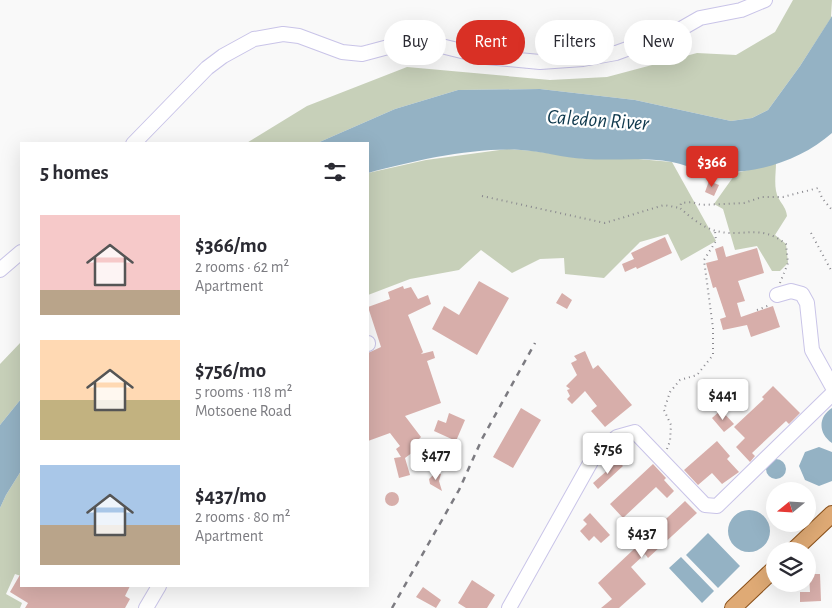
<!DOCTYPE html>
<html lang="en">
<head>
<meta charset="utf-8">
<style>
	body { margin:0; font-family:"Alegreya Sans",sans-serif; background:#f2f2f3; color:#2b2b33; height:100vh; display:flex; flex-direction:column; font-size:19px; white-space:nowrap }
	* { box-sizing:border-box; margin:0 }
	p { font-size:16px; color:#7c7c81 }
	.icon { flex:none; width:28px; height:28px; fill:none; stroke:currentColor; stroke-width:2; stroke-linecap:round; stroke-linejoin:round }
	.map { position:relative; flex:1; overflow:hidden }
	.side { position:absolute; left:20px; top:142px; width:349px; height:445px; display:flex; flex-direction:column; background:#fff; border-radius:0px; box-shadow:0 5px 20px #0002 }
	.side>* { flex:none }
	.guide { position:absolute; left:384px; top:20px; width:372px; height:45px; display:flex; gap:10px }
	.needle { width:32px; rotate:252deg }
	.fabs { position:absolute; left:766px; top:482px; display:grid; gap:10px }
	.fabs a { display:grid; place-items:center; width:50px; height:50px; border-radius:50%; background:#fff; box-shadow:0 5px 20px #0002; font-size:25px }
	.price { position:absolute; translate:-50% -42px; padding:0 11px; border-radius:5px; background:#fff; color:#222; font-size:16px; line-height:32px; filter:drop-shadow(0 1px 2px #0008) }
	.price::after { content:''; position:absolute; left:50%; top:30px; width:15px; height:11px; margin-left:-8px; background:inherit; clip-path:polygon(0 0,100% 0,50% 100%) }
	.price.current { background:#d93025; color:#fff }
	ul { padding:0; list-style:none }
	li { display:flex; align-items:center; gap:15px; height:125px; padding:0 20px }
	li span { display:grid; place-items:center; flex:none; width:140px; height:100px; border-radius:0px; color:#555 }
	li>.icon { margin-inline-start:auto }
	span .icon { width:60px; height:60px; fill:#fffc; stroke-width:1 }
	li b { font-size:21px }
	h2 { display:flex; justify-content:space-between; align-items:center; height:60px; padding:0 20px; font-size:21px }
	.chip { padding:0 18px; border-radius:22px; background:#fff; box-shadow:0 5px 20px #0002; font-size:18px; line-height:45px }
	.chip.current { background:#d93025; color:#fff }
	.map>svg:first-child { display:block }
</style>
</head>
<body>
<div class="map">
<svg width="832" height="608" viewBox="0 0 832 608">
	<rect width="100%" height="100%" fill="#f9f9f9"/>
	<path fill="#c7d0b9" d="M793 0H832L831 18 800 66 768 110 752 118 731 121 635 100 540 89 458 90 395 109 315 144H245L307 106 407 67 550 80 607 77 697 53 736 55 775 32Z
		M507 149 534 151 586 159 627 158 672 162 716 241 681 261 668 234 640 242 604 278 565 274 564 258 540 259 512 273 481 250 459 270 410 279 368 295V173L426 160Z
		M776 163C776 174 773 189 779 199 783 206 786 208 787 216L775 235 786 244 788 263 780 271H772L757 246 735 250 723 209 714 204 736 173Z
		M21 342V399L0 425V364Z
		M21 471V576L15 574 6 594 22 603 20 608H0V508L6 495Z"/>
	<path fill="#94b2c4" d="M832 16V133C798 163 746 178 701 170 691 168 682 164 672 162 643 157 614 161 585 159 563 158 542 151 521 150 474 147 413 161 368 173V144H315L395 109 458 90 540 89 635 100 731 121 752 118 768 110 800 66Z
		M21 399V471L6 495 0 508V425Z
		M832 408V443C818 433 818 417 832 408Z
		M819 447 832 452V481L819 486 805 480 799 466 805 452Z
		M766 469a10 10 0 1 1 20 0a10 10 0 1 1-20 0Z
		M728 531a21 21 0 1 1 42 0a21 21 0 1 1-42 0Z
		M708 533 740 566 718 588 686 555Z
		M681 557 714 591 702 603 669 568Z"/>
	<path fill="#d7aeaa" d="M709 181 719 185 714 196 705 192Z
		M665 237 672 253 637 269 636 267 625 272 622 264 634 259 631 253Z
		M723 246 726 257 757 248 764 273 738 281 745 301 737 303 741 317 773 306 780 327 751 337 747 325 723 330 720 319 726 317 716 287 713 288 706 263 718 260 715 249Z
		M479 281 509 298 477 355 432 329 444 306 459 315Z
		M403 286 404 289 411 287 418 299 428 295 431 304 408 315 423 352 421 354 433 351 435 358 427 361 441 403 405 416 421 437 417 441 420 444 415 447 417 449 405 458 410 475 399 478 394 458 401 457 396 449 400 446 390 433 368 441V353L381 347 368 307 390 299 388 292Z
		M562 293 572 300 567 309 556 303Z
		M585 351 593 369 598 365 632 405 605 427 591 411 597 406 585 391 572 404 567 399 570 396 567 390 570 389 566 386 577 375 571 363 577 360 574 356Z
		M773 386 800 413 789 424 786 421 752 453 755 456 750 462 736 447 745 438 734 427 764 399 762 397Z
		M521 408 541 420 513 468 493 457Z
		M721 410 734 424 724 432 712 418Z
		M449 413 465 420 456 441 434 431 438 420 446 423Z
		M717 441 730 456 727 459 739 472 722 484 712 473 698 485 684 470Z
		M618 461 623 466 598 489 593 483Z
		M653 464 666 478 664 480 674 491 667 498 656 487 623 518 610 504Z
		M434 474H441L439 481 442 491 430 484 429 479Z
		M385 499a7 7 0 1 1 14 0a7 7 0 1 1-14 0Z
		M685 501 697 513 648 558 645 554 631 567 646 584 619 608H601L612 599 598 583Z
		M590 513 610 535 601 543 594 536 589 541 580 531 587 524 583 520Z
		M21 573V586H130L125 596 130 599 125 608H25L28 603 10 592Z
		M809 574H820L821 601 800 602V592H810Z
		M472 580 495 595 487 608H466L458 603Z
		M423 587 441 600 436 608 416 597Z"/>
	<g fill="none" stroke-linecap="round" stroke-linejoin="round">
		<g stroke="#c9c4e8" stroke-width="16">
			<path id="minor" d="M133 144 207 68 223 56 254 39 283 34 299 36 342 52 362 54 407 42H425L486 57 540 62 583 59 616 53 679 30 700 18 741 10 765 0
				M0 270 21 252
				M777 295 791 291 802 294 807 303 812 350 832 386
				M368 344V343
				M146 608 159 586
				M509 608 593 458 617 437 635 432 705 505 717 506 832 394"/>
		</g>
		<g stroke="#8a511b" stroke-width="18">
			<path id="major" d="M793 551 832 514
				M733 608 775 568"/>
		</g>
		<path stroke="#89888e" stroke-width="2" stroke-dasharray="1 4" stroke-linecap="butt" d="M482 196 605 223 664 205 680 208
			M811 233 832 272
			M780 283 788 263 786 244C759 223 744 238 716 231 702 227 690 217 680 208L681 203 692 202 701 205 744 203 762 197H783L818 188 822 198 832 210
			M757 310 770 305
			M667 449 670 441 671 425 664 410 670 392 680 380 697 375 713 355V328L704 260 716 241 715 231"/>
		<use href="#minor" stroke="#fff" stroke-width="14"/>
		<use href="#major" stroke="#dfaa75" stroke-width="16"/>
		<path stroke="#7c7b81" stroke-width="2.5" stroke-dasharray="6 6" stroke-linecap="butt" d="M392 608 459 490 482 439 535 343"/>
	</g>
	<g text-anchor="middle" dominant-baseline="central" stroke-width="4.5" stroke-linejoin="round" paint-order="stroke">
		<g font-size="21" font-style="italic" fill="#0f394d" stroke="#fff">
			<text transform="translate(598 120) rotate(4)">Caledon River</text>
		</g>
	</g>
</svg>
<div class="fabs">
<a><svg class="needle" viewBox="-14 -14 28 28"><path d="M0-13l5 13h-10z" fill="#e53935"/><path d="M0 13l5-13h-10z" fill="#7c7c81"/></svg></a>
<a><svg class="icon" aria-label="layers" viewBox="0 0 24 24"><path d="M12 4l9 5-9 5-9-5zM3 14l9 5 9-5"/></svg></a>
</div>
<b class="price current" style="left:712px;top:188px">$366</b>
<b class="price" style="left:723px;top:421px">$441</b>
<b class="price" style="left:608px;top:475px">$756</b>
<b class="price" style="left:436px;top:481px">$477</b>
<b class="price" style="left:642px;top:559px">$437</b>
<div class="guide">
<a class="chip">Buy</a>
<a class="chip current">Rent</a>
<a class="chip">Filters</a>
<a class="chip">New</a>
</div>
<section class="side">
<h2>5 homes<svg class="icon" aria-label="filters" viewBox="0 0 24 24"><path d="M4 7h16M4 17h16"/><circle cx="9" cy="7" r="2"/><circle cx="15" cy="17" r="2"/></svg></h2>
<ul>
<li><span style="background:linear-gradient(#f6c9c9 75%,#b9a48a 0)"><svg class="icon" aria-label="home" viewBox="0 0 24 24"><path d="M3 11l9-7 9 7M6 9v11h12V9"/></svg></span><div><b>$366/mo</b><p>2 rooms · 62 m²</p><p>Apartment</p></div></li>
<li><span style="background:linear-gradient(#ffd9b3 60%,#c2b280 0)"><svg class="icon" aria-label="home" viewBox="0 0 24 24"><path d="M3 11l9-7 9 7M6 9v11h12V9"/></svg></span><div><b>$756/mo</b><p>5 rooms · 118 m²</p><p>Motsoene Road</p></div></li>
<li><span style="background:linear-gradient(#a9c7e8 60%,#b9a48a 0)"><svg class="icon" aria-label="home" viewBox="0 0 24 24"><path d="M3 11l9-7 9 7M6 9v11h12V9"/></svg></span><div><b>$437/mo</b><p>2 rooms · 80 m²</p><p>Apartment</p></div></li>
</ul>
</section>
</div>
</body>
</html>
